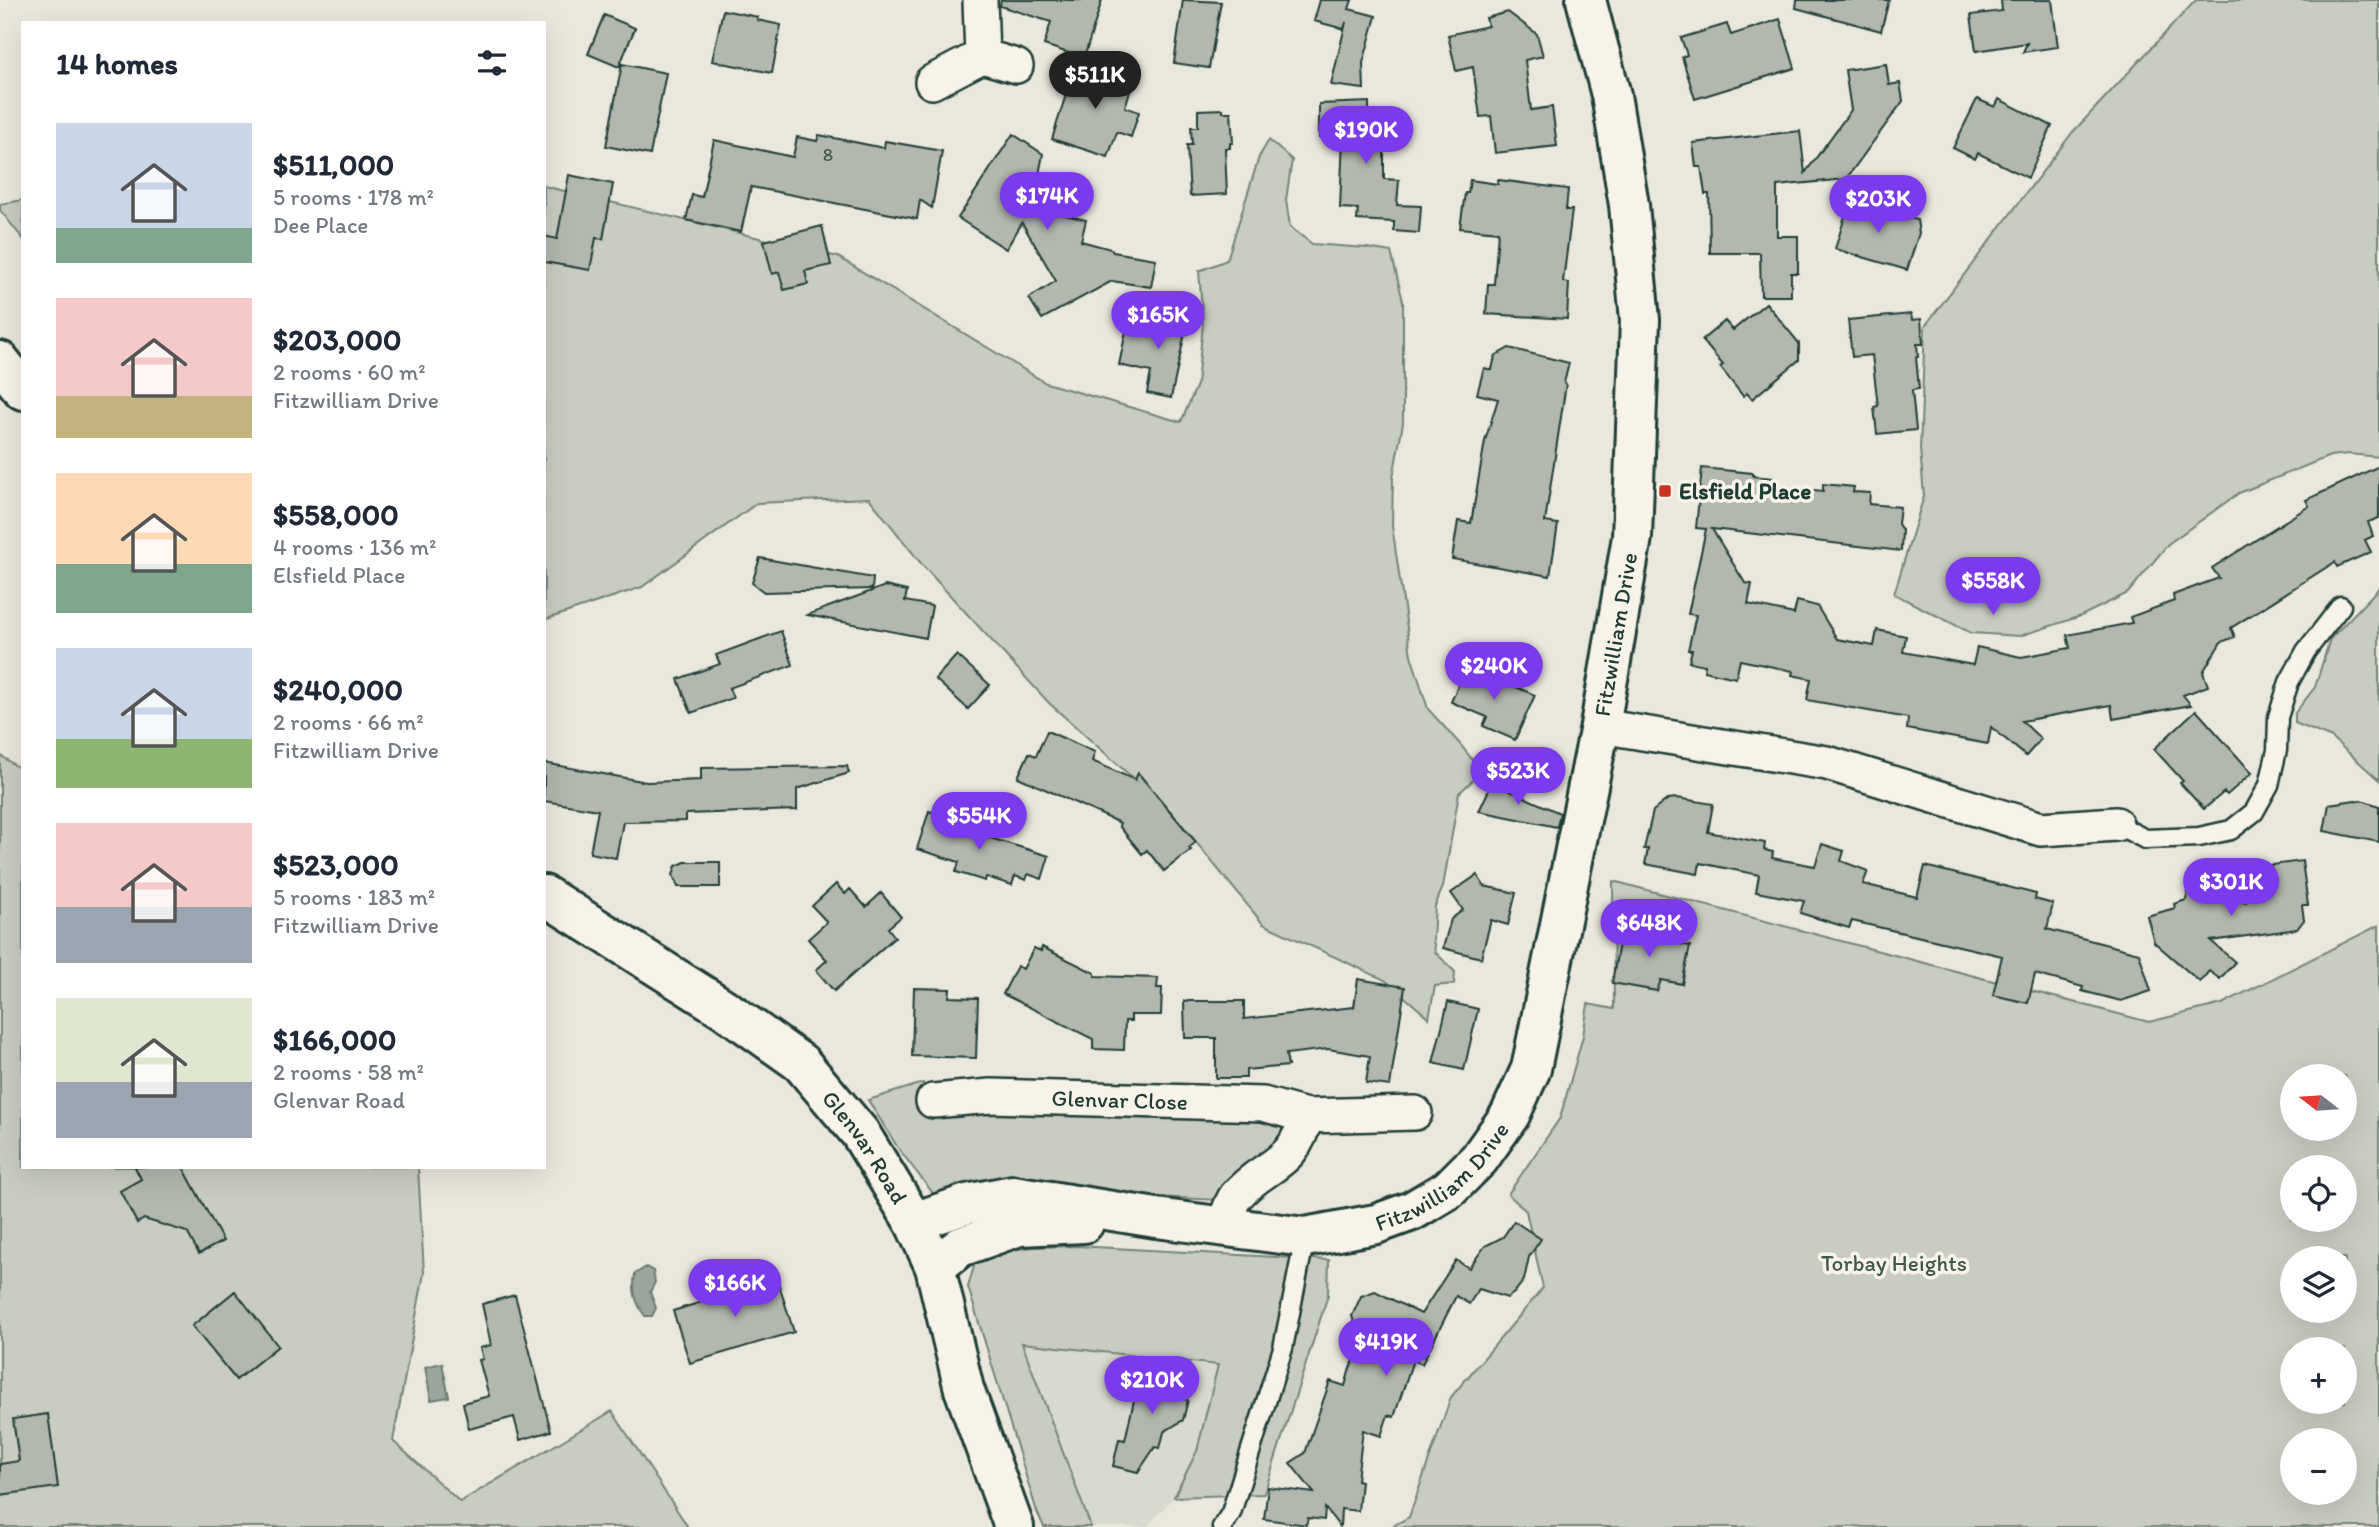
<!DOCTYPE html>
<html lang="en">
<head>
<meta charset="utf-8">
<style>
	body { margin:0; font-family:Itim,sans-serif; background:#f6f6f7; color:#1f2937; height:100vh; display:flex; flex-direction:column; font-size:26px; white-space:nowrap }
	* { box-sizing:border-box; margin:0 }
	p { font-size:23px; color:#747a83 }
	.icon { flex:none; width:38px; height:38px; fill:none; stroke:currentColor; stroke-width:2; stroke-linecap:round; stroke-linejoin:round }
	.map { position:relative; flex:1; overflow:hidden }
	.drawer { position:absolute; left:21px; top:21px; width:525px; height:1148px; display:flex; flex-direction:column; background:#fff; border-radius:0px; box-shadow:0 7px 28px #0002 }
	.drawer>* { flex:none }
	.needle { width:46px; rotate:287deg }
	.fabs { position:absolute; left:2280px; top:1064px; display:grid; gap:14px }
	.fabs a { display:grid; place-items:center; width:77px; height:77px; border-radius:50%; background:#fff; box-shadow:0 7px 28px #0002; font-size:35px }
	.price { position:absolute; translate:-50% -60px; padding:0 16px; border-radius:24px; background:#7c3aed; color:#fff; font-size:23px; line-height:46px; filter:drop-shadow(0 2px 4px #0008) }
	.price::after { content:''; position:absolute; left:50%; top:42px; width:21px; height:16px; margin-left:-10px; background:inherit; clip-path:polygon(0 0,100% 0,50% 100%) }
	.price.selected { background:#222; color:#fff }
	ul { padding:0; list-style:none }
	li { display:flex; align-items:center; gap:21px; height:175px; padding:0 35px }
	li span { display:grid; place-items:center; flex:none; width:196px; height:140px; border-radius:0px; color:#555 }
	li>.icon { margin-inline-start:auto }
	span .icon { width:84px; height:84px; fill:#fffc; stroke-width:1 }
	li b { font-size:30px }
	h2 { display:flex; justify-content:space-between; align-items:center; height:84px; padding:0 35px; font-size:30px }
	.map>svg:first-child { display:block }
</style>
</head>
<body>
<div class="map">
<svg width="2379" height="1527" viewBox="0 0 2379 1527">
	<rect width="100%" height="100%" fill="#eae8dd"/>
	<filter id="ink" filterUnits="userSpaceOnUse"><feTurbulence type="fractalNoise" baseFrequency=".0143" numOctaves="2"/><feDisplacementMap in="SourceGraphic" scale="14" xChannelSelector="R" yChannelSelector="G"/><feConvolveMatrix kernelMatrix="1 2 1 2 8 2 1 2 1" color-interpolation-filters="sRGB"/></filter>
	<g filter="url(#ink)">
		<path fill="#d9dacf" d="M1022 1343 1219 1365 1197 1451 1174 1497 1147 1527H1091Z"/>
		<path fill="#c8ccc1" stroke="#74847a" stroke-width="2" fill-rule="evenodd" d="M2196 0H2379V457L2348 454 2330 456 2239 493 2168 544 2128 593 2081 616 2020 636 1971 633 1894 594 1924 496 1920 449 1925 326 2072 133Z
			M1269 140 1292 160 1286 200 1290 227 1312 244 1367 248 1391 252 1403 301V423L1393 477 1392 526 1411 655 1428 709 1459 743 1482 772 1459 793 1443 887 1435 906 1433 939 1435 952 1455 972 1454 984 1435 986 1429 1018 1385 980 1263 924 1172 813 1049 703 924 567 869 498 757 503 642 587 544 620V186L838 257 1046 383 1181 422 1197 385 1203 323 1199 271 1227 260 1259 157Z
			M23 200V239L0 210V204Z
			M2379 588V780L2332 738 2295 723V713L2315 687 2330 639Z
			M0 755 23 771V1167H418L424 1273 393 1441 460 1502 612 1411 688 1527H0Z
			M1613 881 2149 1022 2222 1004 2379 925V1527H1391L1409 1517 1451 1397 1543 1288 1526 1211 1508 1194 1560 1118 1583 1036 1588 1004 1614 1009ZM2292 1076H2345V1129H2292ZM2292 1167H2345V1220H2292ZM2292 1258H2345V1311H2292ZM2292 1349H2345V1402H2292ZM2292 1440H2345V1493H2292Z
			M923 1083 930 1112 987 1105 1291 1120 1284 1144 1220 1200 1066 1193 939 1201 898 1148 868 1100Z
			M1077 1246 1329 1260 1328 1295 1264 1494 1174 1497 1197 1451 1218 1365 1022 1343 1091 1527H1044L1037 1512 968 1287 975 1263 995 1252 1034 1247Z"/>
		<path fill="#9ca69c" stroke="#6a7c72" stroke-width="2" d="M646 1267 653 1271 655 1282 650 1292 656 1308 652 1316H645C635 1302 632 1291 635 1274Z
			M442 1363 449 1397 431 1400 425 1367Z"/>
		<path fill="#b2b8ae" stroke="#1f3d34" stroke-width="2" d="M1001 0H1102L1084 58 1044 45 1051 22 1000 6Z
			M1183 0 1221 2 1209 68 1174 63Z
			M1320 0H1352L1349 9 1376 16 1363 63 1364 89 1331 85 1346 22 1344 29 1314 21Z
			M1797 0H1889L1881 31 1796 8Z
			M2001 0H2052L2058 47 2023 52 2027 43 1976 51 1971 15 2002 11Z
			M723 10 758 17 757 20 781 25 772 73 712 61Z
			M1508 12 1537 34 1543 56 1525 60 1531 110 1552 107 1557 146 1495 153 1491 116 1480 117 1473 67 1456 71 1448 35 1488 26 1486 18Z
			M604 15 635 28 619 67 588 54Z
			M1780 19 1795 68 1695 99 1682 57 1687 55 1681 38 1727 24 1731 35Z
			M1076 63 1133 82 1125 107 1139 112 1131 137 1117 132 1108 157 1052 139Z
			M622 64 666 73 650 155 606 146Z
			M1886 64 1889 85 1900 83 1903 101 1846 179 1777 186V236H1798V273H1791V296H1761L1760 253H1710L1709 194H1705L1701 167H1696L1693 143 1800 131 1805 173 1851 110 1845 70Z
			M1977 99 1995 107 1999 99 2052 126 2028 178 1978 153 1975 159 1953 148Z
			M1369 102V117H1384V179L1399 180 1397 205 1421 206 1419 233 1394 231V222L1357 220 1358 209 1340 208 1343 137H1319V104Z
			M1223 109V112H1231L1233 143H1230V148H1225L1227 194 1190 196 1187 145H1192L1191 127H1198V110Z
			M1013 134 1043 154 1037 185 1024 205 1086 220 1081 241 1111 249 1113 252 1156 259 1151 287 1112 281 1042 319 1029 298 1056 281 1022 223 1006 249 958 218Z
			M819 135 884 148 885 141 942 151 932 208 920 200 917 219 751 187 741 232 686 220 692 195 702 197 714 140 793 157 797 137 817 141Z
			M569 175 613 184 603 239 596 238 590 270 544 262V236L557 239Z
			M1470 180 1498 184V180L1568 189 1566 210H1572L1563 282 1569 283 1567 319 1486 314 1488 284H1494L1498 232 1460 228 1465 193H1468Z
			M1850 200 1917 220 1919 233 1907 270 1835 249Z
			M822 226 831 265 805 271 808 284 784 290 779 272 772 274 764 241Z
			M1766 303 1799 343V360L1752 399 1747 393 1743 396 1720 367 1723 365 1702 340 1725 321 1733 330Z
			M1155 308 1189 314 1171 398 1147 393 1151 372 1119 365 1126 331 1149 336Z
			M1911 314 1912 320 1921 319 1923 344H1917L1918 357H1916L1919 389 1912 390 1916 430 1877 434 1874 407 1878 406 1872 355 1852 357 1848 320Z
			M1509 348 1569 363 1564 383 1566 384 1545 522 1558 524 1550 576 1452 559 1458 521 1471 523 1485 441 1498 399 1477 394 1484 368 1492 370 1495 356Z
			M2379 466V518L2368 522 2373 536 2365 540 2371 552 2337 567 2335 562 2231 628 2235 637 2221 642 2203 672 2208 686 2183 695 2191 705 2113 719 2111 705 2022 721 2041 739 2026 756 1991 727 1988 744 1907 729 1908 718 1807 700 1811 679 1792 675 1793 671 1740 660 1736 678 1704 671 1705 665 1689 662 1692 650H1688L1696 615 1688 614 1706 529 1696 528 1702 468 1753 473V476L1772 478 1771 486 1823 491V484L1854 487 1853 492 1870 493 1869 504 1900 507 1898 524 1902 530 1901 551 1712 529 1745 583 1752 584 1748 604 1794 614 1797 601 1817 606 1837 639 1874 646 1877 630 1906 636 1903 652 1973 665 1977 647 2021 657 2070 648 2067 635 2132 623 2130 617 2174 601 2173 595 2219 578 2212 568 2309 506 2306 500Z
			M760 558 873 578 872 589 764 592 752 583Z
			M885 586 907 591 905 601 932 606 926 638 807 615Z
			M781 631 793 665 729 688 733 698 691 713 678 679 720 664 716 655Z
			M957 655 990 685 968 709 935 679Z
			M1466 666 1535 695 1515 740 1483 726 1487 717 1451 702Z
			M2196 710 2252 773 2227 795 2224 792 2204 809 2180 783 2183 781 2154 749Z
			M1047 731 1095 752 1092 761 1135 780 1138 773 1196 842 1189 848 1191 850 1164 871 1147 850 1142 854 1119 826 1120 823 1018 777 1029 753 1036 756Z
			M544 763 647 782 701 780V768L847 766 849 773 797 789V810L686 814V821L623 822 616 858 590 853 598 810 544 801Z
			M1492 783 1560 813 1557 827 1479 811Z
			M1677 798 1713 804 1708 832 1765 843 1764 850 1773 852 1772 858 1815 866 1822 844 1844 851 1841 861 1868 871 1863 884 1917 897 1925 866 2036 894 2035 899 2053 904 2047 929 2139 953 2151 991 2121 1001 2082 991 2083 987 2035 974 2028 1003 1993 995 2002 956 1852 921 1849 928 1800 913 1804 901 1756 892 1759 875 1700 863 1698 874 1645 864 1648 849H1644L1653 811 1668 799Z
			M2355 800 2365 801 2379 806V842L2324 831 2329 804Z
			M929 811 961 821 960 823 973 827 971 832 1049 856 1042 879 1028 874 1026 880 1015 876 1012 885 986 877 985 881 956 872 959 862 917 849Z
			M2302 861 2308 905H2302L2304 920 2297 929 2211 941 2235 962 2220 979 2209 971 2200 982 2154 942 2147 916 2175 908 2174 904 2186 900 2189 888 2246 902 2241 869Z
			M685 862H720V887H678L673 875 676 866Z
			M1477 875 1484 886 1516 893 1508 925 1491 920 1481 958 1443 948 1451 919 1463 910 1451 893Z
			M836 884 845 894 850 889 866 907 881 893 901 917 888 928 895 937 834 991 816 970 827 960 808 939 827 922 812 906Z
			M1622 926 1645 931V927L1676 932 1674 943 1690 946 1682 984 1661 980 1657 991 1612 983Z
			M1042 947 1095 973V976L1158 978 1157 988H1162L1161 1015H1131V1021H1125L1124 1050 1093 1049V1039L1003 994 1017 966 1023 969 1034 948 1041 951Z
			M1358 979 1405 987 1390 1086 1366 1083 1370 1056 1328 1049 1286 1054 1288 1066 1246 1070V1078H1216V1038H1185L1184 1001H1244V1019L1354 1007Z
			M914 988 950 989 949 997 978 998 976 1058 912 1056Z
			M1448 1002 1478 1009 1464 1070 1433 1063Z
			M135 1167H183L223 1241 199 1254 187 1232 144 1219 137 1223 120 1191 141 1179Z
			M1514 1221 1541 1239 1529 1257 1524 1280 1514 1293 1507 1298 1479 1289 1469 1304 1456 1296 1422 1364 1413 1360 1394 1417 1388 1415 1381 1436 1363 1430 1357 1480 1361 1481 1358 1511 1341 1509 1340 1527 1325 1508 1324 1520 1308 1518 1306 1525 1264 1519 1268 1487 1314 1493 1290 1463 1305 1453 1330 1381 1345 1386 1350 1368 1367 1336 1357 1331 1352 1316 1361 1296 1375 1291 1421 1314 1456 1260 1469 1268 1485 1246 1503 1237Z
			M774 1269 794 1332 690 1363 673 1311 746 1288 743 1279Z
			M235 1291 278 1346 236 1380 192 1326Z
			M515 1295 551 1431 520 1440 514 1417 469 1429 463 1403 489 1396 479 1360 483 1359 480 1348 491 1345 482 1304Z
			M1142 1365 1188 1375 1183 1399 1188 1400 1183 1420 1164 1432 1160 1448 1155 1447 1138 1472 1113 1466 1119 1439 1125 1440Z
			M48 1414 58 1487 0 1495V1464L19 1461 13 1419Z"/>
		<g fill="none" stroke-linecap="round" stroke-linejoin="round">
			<g stroke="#1f3d34" stroke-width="23">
				<path id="lane" d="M2116 824 2145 839 2199 837 2231 830 2254 812 2269 785 2277 750 2278 717 2289 682 2306 651 2341 606
					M1222 1527 1231 1513 1283 1348 1305 1237"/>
			</g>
			<g stroke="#1f3d34" stroke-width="38">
				<g id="street">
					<path d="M980 0 982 56"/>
					<path d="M932 82 982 56 1016 66"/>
					<path d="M1600 726 1827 763 2041 829 2116 824"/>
					<path id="s1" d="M933 1101 991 1096 1263 1104 1306 1116C1294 1168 1264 1163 1236 1196 1230 1204 1227 1217 1223 1227"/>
					<path d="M1306 1116 1415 1113"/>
				</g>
			</g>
			<g stroke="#1f3d34" stroke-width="44">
				<g id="secondary">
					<path d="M0 361 23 390"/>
					<path id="s2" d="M544 895 726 1010 801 1063 860 1133 914 1222 935 1267 964 1389 1014 1527"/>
					<path id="s3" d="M914 1222 967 1204 1013 1195 1156 1218 1305 1237 1376 1224 1412 1211 1449 1189 1479 1159 1510 1115 1531 1069 1600 726 1632 537 1640 320 1629 205 1611 95 1586 0"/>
					<path d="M935 1267 960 1247 1019 1226 1084 1223"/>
				</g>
			</g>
			<use href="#lane" stroke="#f7f3e8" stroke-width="18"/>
			<use href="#street" stroke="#f7f3e8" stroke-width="33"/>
			<use href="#secondary" stroke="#f7f3e8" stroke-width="38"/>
		</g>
	</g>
	<rect fill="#c8321e" stroke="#f7f3e8" stroke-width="2.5" x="1658" y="484" width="14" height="14" rx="3.5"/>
	<g text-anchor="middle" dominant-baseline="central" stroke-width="7" stroke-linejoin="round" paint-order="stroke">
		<g font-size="19" fill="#445c52">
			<text x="828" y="154">8</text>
		</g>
		<g font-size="23" font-weight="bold" fill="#1f3d34" stroke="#f7f3e8" text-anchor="start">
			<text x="1679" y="491">Elsfield Place</text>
		</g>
		<g font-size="23" fill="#1f3d34" stroke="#f7f3e8">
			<text stroke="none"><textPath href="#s3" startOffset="1141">Fitzwilliam Drive</textPath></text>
			<text stroke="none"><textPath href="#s1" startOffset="187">Glenvar Close</textPath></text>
			<text stroke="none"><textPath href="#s2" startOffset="413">Glenvar Road</textPath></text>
			<text stroke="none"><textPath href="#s3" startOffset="553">Fitzwilliam Drive</textPath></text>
		</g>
		<g font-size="23" fill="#415a50" stroke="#f7f3e8">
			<text x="1894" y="1263">Torbay Heights</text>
		</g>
	</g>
</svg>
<div class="fabs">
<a><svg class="needle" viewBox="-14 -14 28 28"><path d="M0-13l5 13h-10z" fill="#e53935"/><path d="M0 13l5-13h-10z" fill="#747a83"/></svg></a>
<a><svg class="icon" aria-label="locate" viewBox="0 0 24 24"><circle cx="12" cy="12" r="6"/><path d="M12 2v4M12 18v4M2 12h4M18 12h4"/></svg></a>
<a><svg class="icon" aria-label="layers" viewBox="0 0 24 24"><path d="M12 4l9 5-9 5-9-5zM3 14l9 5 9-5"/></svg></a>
<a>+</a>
<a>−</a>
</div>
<b class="price selected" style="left:1095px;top:111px">$511K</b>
<b class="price" style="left:1366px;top:166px">$190K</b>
<b class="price" style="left:1047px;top:232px">$174K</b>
<b class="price" style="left:1878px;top:235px">$203K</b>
<b class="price" style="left:1158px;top:351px">$165K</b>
<b class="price" style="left:1993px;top:617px">$558K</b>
<b class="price" style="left:1494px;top:702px">$240K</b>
<b class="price" style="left:1518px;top:807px">$523K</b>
<b class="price" style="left:979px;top:852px">$554K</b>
<b class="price" style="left:2231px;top:918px">$301K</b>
<b class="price" style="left:1649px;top:959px">$648K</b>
<b class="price" style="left:735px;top:1319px">$166K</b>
<b class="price" style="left:1386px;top:1378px">$419K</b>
<b class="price" style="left:1152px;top:1416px">$210K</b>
<section class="drawer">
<h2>14 homes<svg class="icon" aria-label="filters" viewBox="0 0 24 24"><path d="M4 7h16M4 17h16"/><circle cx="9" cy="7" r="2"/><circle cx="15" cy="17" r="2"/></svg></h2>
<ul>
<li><span style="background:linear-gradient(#c9d6e8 75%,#7fa58c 0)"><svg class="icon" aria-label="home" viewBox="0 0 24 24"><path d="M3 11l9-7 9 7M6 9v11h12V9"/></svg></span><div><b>$511,000</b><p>5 rooms · 178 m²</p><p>Dee Place</p></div></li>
<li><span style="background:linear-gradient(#f6c9c9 70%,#c2b280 0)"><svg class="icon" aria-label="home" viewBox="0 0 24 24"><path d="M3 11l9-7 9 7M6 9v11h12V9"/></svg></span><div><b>$203,000</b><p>2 rooms · 60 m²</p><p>Fitzwilliam Drive</p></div></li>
<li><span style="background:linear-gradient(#ffd9b3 65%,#7fa58c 0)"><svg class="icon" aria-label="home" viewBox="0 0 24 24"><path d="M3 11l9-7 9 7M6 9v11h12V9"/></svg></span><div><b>$558,000</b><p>4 rooms · 136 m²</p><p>Elsfield Place</p></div></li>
<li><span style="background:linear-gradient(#c9d6e8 65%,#8fb573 0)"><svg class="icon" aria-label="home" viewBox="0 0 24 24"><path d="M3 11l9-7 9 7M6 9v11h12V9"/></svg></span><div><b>$240,000</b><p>2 rooms · 66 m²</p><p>Fitzwilliam Drive</p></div></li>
<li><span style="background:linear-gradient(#f6c9c9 60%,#9aa5b1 0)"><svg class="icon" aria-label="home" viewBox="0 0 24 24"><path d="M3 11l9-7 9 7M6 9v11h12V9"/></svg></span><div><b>$523,000</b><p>5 rooms · 183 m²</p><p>Fitzwilliam Drive</p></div></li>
<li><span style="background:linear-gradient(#dfe7d0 60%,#9aa5b1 0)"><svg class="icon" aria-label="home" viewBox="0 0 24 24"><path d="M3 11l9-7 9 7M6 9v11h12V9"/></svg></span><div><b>$166,000</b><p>2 rooms · 58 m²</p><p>Glenvar Road</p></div></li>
</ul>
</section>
</div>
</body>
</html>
